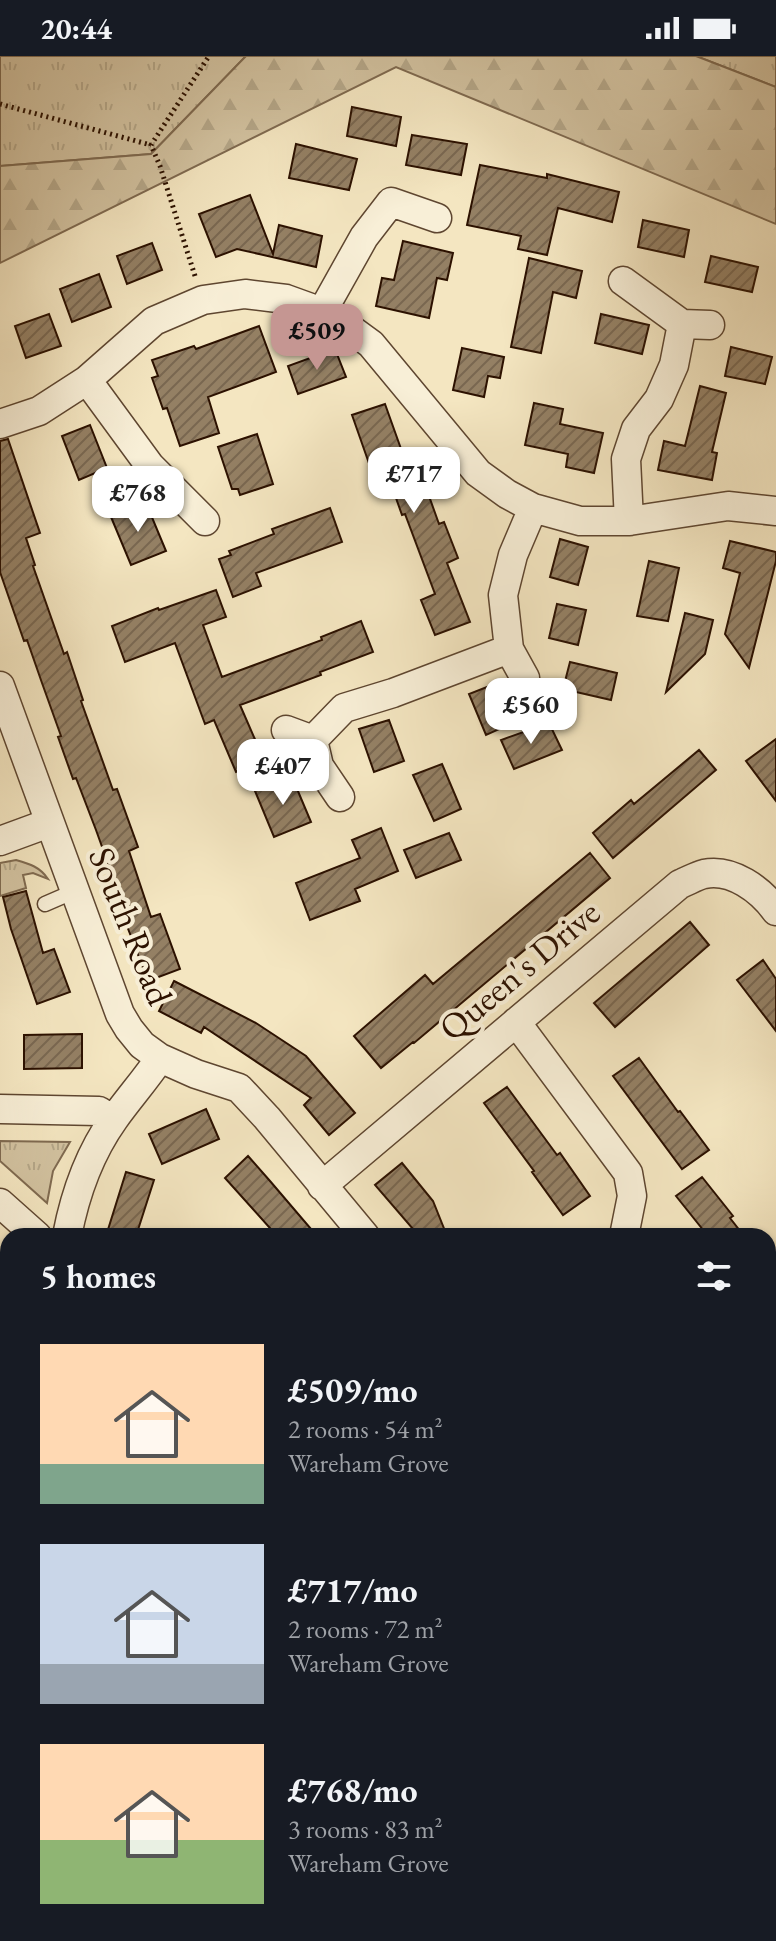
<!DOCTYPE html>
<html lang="en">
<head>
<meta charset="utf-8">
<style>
	body { margin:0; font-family:"EB Garamond",serif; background:#20242c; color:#f1f3f6; height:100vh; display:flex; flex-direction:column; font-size:30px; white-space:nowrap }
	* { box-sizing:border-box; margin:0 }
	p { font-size:26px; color:#9ea1a6 }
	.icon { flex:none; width:44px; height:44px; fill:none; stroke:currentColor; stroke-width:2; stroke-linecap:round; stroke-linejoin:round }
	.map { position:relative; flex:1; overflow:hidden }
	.side { position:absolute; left:0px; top:1172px; width:776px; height:714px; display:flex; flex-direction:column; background:#171b24; border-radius:24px 24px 0 0; box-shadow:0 2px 6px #0004 }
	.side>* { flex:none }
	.price { position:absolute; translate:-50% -68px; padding:0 18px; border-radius:16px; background:#fff; color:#222; font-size:26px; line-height:52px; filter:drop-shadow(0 2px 4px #0008) }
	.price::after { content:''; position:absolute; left:50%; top:48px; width:24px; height:18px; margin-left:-12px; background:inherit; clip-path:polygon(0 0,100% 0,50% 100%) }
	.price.active { background:#c59692; color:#111 }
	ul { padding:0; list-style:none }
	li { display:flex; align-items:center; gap:24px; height:200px; padding:0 40px }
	li span { display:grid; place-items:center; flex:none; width:224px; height:160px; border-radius:0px; color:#555 }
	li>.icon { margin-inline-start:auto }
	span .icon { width:96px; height:96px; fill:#fffc; stroke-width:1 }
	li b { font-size:34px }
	h2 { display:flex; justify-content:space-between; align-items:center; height:96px; padding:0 40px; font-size:34px }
	.status { display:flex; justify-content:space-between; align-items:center; height:56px; padding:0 40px; background:#171b24; direction:ltr }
	.status svg { height:22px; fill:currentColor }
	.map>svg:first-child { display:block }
</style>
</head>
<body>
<div class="status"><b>20:44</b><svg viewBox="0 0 49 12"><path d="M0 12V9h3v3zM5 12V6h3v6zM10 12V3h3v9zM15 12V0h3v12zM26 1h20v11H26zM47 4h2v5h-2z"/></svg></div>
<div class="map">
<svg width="776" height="1885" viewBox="0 0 776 1885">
	<defs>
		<pattern id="grass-tufts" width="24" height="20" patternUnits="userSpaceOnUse" patternTransform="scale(2)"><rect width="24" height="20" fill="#d2c2a0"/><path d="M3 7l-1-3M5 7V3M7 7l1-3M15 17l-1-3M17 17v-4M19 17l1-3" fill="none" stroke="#b4a688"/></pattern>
		<pattern id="forest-firs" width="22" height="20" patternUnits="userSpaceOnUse" patternTransform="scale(2)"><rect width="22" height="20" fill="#d2c2a0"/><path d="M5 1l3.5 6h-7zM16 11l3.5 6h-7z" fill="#b4a688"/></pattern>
		<pattern id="building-hatch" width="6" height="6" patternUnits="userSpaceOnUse" patternTransform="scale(2)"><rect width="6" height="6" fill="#948064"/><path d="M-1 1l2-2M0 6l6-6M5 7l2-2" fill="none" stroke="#796750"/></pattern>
	</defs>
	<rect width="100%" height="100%" fill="#f4e6c1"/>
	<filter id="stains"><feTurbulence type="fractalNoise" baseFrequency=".0025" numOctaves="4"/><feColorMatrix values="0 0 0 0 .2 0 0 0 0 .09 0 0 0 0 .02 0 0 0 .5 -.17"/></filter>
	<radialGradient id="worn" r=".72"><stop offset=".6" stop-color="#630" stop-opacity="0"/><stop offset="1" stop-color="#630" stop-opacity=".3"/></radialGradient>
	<path fill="url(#grass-tufts)" stroke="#7f6a50" stroke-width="2" d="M0 0H246L151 98 0 110Z
		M696 0H776V31Z
		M16 804C30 808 40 811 48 823L33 817 23 819 26 832 0 840V807Z
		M0 1085 70 1086 53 1115 47 1147 0 1105Z
		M0 1405 8 1410V1522L0 1524V1464L3 1455 0 1433Z
		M0 1575 8 1587V1878H290L298 1885H0Z"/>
	<path fill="url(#forest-firs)" stroke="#7f6a50" stroke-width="2" d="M246 0H696L776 31V168L396 11 0 207V110L151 98Z
		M768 1774 776 1775V1866H768Z
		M278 1878H445L454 1885H281Z
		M518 1878H651L640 1885H496Z"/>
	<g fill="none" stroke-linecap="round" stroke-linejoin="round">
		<path stroke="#7b664c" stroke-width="9" d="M768 1801 776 1802"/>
	</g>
	<path fill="url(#building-hatch)" stroke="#2c1100" stroke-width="2" d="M352 51 401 61 396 90 347 80Z
		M412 79 467 88 461 119 406 109Z
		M296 88 357 103 349 134 289 122Z
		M480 109 547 122V118L619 136 612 166 558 152 547 199 518 193 521 180 467 169Z
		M250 139 273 198 279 169 322 180 316 211 237 193 216 201 199 158Z
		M643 164 689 174 684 201 638 191Z
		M403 185 453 197 447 224 437 222 429 262 376 250 382 222 394 224Z
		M152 187 162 214 127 228 117 200Z
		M711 200 758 211 752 236 705 226Z
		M529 202 582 215 576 242 553 236 541 297 511 291Z
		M99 218 111 251 72 266 60 233Z
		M49 258 61 290 26 302 15 270Z
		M601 258 649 269 642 298 595 287Z
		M259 270 276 316 208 341 219 377 180 390 167 352 163 353 152 322 158 320 152 304 194 290 196 293Z
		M731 291 772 301 765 328 725 320Z
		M462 292 504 301 500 322 488 320 484 341 453 334Z
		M335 293 346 321 298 338 288 310Z
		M700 330 726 337 712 396 717 397 712 424 658 414 664 385 685 390Z
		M534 347 563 353 560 368 603 377 594 417 566 411 568 398 525 389Z
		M385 348 405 404 415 401 439 468 444 466 458 502 447 507 470 566 435 579 421 544 435 538 405 458 402 459 391 428 378 433 352 359Z
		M90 369 107 412 79 424 62 380Z
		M257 378 273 428 240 439 238 433H232L218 391Z
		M8 383 40 477 26 482 35 509 33 510 64 598 67 596 83 644 81 645 113 734 117 733 138 791 129 795 151 861 160 858 180 913 148 925 127 870 113 828 115 827 96 774 76 722 73 723 58 681 61 680 42 627 27 584 24 585 0 516V385Z
		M146 447 166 495 131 509 111 461Z
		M330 452 342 486 256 517 261 530 233 541 219 503 231 499 229 495 274 478 272 473Z
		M560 483 588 491 578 529 550 521Z
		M730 485 776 496V505L749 612 725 578 740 517 723 512Z
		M649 505 679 512 668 565 637 560Z
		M216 534 226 561 203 569 222 621 322 584 321 581 361 565 373 596 320 616 321 619 240 649 264 704 236 716 214 664 205 668 175 587 125 606 112 570 158 552 159 554Z
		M557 548 586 554 578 589 549 582Z
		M685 557 713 564 705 598 666 636Z
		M570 606 617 617 611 644 563 633Z
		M497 627 515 666 486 679 469 638Z
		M389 664 404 705 374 716 359 673Z
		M549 667 562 694 514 713 501 684Z
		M776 683V745L746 705Z
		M699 694 716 714 613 802 593 777 631 744 634 748Z
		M442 708 461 753 434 765 413 719Z
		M292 721 311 766 274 781 255 735Z
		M381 772 398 815 355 833 360 845 310 864 296 827 360 802 352 784Z
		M449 777 461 804 416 822 404 794Z
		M590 797 610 822 414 987 413 986 381 1012 354 980 425 919 433 928Z
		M26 835 43 897 54 893 70 936 37 948 11 873 3 841Z
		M690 866 709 889 615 971 594 947Z
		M763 904 776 923V975L737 924Z
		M174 925 256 967 306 1000 355 1057 329 1079 304 1049 311 1042 204 971 201 977 159 955Z
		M82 978V1012L24 1013V979Z
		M639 1002 678 1056 680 1055 709 1094 682 1113 613 1020Z
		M507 1031 557 1099 560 1097 590 1140 563 1159 532 1116 534 1115 484 1047Z
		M206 1053 219 1083 162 1108 149 1078Z
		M248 1100 270 1125 317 1180H277L225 1122Z
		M402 1107 433 1145 447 1180H419L375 1129Z
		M126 1116 154 1124 136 1180H106Z
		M702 1121 733 1160 730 1162 744 1180H708L676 1140Z"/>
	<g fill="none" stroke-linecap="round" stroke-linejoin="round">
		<g stroke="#5e4630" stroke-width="17">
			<path id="lane" d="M45 848 75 835"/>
		</g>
		<g stroke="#5e4630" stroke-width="31">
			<path id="street" d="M623 225 682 268 674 309 659 343 636 373 626 403 629 465
				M322 256 364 181 391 146 437 162
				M682 268 710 269
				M87 324 150 410 205 465
				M0 368 39 355 87 324 154 265 203 244 245 238 286 243 322 256 345 269 371 288 478 417 507 438 533 452 580 465H629L728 450 776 455
				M509 593 525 622
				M0 630 120 958 129 973 142 989 160 1002 196 1018 239 1032 267 1062 365 1180
				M286 674 313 684
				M340 741 319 710 313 684 344 652 393 637 509 593 503 539 513 499 533 452
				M0 785 49 767
				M516 966 628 1117 632 1140 624 1180
				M0 1053 99 1055 113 1064
				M322 1130 680 828C688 825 696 820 704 818 732 812 761 834 776 855
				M0 1147 37 1180
				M67 1180C75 1138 89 1098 114 1063 129 1042 146 1023 160 1002
				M768 1297 776 1298
				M768 1644 776 1650"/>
		</g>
		<path stroke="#2c1100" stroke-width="5" stroke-dasharray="2 4" stroke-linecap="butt" d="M0 48 151 89
			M195 220 160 110 151 89 209 0
			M0 1227 8 1224
			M0 1405 8 1425
			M768 1767H776
			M0 1827 8 1821
			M115 1878 122 1885
			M458 1878 467 1885
			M526 1885 531 1878"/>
		<use href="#lane" stroke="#f8efd7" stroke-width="14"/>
		<use href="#street" stroke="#f8efd7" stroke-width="28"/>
	</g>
	<g text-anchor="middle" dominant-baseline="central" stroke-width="8" stroke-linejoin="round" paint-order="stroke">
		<g font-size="36" fill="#2c1100" stroke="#f8efd7">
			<text transform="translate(131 870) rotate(68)">South Road</text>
			<text transform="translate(519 914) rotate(-40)">Queen's Drive</text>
		</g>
	</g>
	<rect width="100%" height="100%" filter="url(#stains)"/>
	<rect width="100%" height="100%" fill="url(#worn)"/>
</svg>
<b class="price active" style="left:317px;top:316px">£509</b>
<b class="price" style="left:414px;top:459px">£717</b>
<b class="price" style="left:138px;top:478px">£768</b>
<b class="price" style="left:531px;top:690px">£560</b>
<b class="price" style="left:283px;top:751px">£407</b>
<section class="side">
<h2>5 homes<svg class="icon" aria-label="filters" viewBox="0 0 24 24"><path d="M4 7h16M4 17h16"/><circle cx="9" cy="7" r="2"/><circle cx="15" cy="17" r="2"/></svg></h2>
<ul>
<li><span style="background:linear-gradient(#ffd9b3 75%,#7fa58c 0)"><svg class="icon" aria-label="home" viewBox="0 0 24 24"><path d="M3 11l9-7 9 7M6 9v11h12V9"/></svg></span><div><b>£509/mo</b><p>2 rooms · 54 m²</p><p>Wareham Grove</p></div></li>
<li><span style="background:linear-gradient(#c9d6e8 75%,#9aa5b1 0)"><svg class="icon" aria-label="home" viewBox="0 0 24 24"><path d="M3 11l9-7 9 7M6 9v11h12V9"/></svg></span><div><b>£717/mo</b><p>2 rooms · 72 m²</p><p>Wareham Grove</p></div></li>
<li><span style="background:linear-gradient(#ffd9b3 60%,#8fb573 0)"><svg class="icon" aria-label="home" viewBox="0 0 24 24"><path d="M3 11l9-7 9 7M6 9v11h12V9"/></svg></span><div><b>£768/mo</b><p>3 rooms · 83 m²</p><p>Wareham Grove</p></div></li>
</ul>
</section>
</div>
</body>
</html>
